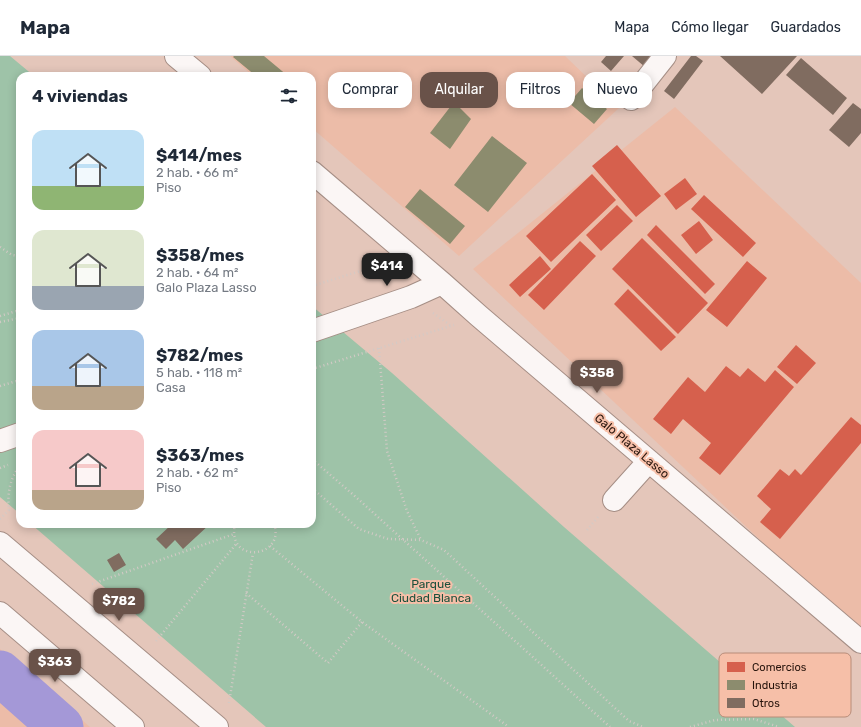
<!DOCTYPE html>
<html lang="es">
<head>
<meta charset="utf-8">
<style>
	body { margin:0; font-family:Rubik,sans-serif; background:#f6f6f7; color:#1f2937; height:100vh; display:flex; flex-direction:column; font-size:15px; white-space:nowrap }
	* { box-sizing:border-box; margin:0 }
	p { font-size:13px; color:#747a83 }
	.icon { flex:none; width:22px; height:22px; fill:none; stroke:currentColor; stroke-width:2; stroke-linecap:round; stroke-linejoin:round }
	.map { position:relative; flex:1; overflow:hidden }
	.drawer { position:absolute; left:16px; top:16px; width:300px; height:456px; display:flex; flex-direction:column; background:#fff; border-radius:12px; box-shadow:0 2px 10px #0003 }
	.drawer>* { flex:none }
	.top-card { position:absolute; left:328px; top:16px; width:380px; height:36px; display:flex; gap:8px }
	.price { position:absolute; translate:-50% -34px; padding:0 9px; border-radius:8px; background:#695249; color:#fff; font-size:13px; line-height:26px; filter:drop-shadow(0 1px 2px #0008) }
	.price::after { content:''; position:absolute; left:50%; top:24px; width:12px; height:9px; margin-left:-6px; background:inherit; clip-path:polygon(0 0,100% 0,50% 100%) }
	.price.active { background:#222; color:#fff }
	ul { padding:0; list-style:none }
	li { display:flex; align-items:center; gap:12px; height:100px; padding:0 16px }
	li span { display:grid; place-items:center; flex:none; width:112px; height:80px; border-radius:12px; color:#555 }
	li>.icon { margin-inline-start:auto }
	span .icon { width:48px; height:48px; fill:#fffc; stroke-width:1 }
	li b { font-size:17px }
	h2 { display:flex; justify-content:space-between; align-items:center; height:48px; padding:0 16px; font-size:17px }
	.pill { padding:0 14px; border-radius:12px; background:#fff; box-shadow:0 2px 10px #0003; font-size:14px; line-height:36px }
	.pill.active { background:#695249; color:#fff }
	header { display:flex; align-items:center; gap:24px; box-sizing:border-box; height:56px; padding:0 20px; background:#fff; border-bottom:1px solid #e0e1e3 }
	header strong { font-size:19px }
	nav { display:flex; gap:22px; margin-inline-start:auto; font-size:14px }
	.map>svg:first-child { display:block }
</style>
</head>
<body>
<header>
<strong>Mapa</strong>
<nav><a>Mapa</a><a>Cómo llegar</a><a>Guardados</a></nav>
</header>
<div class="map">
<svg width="861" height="671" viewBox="0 0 861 671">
	<rect width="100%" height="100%" fill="#e4c6ba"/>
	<path fill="#ecbca8" d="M230 0H565L619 52 459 200 312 72V20H253Z
		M675 51 861 227V579L473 213Z
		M0 593 90 671H0Z"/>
	<path fill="#9ec3a8" d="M0 0H10L34 20H20V458L0 441Z
		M312 250 392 317 564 471 795 671H266L31 468H312Z"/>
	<path fill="#d6604d" d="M617 89 661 140 636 161 592 110Z
		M592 118 616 144 551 206 526 180Z
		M685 122 697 138 676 154 664 138Z
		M704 139 756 187 743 201 691 153Z
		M617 149 633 165 601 195 586 179Z
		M699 165 713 184 696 198 681 179Z
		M656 169 715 228 705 238 647 179Z
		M642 182 708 247 678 278 612 213Z
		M580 185 596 200 544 254 528 239Z
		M540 200 551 213 520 241 509 229Z
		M747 205 767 222 727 271 706 254Z
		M628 233 676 281 661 295 614 248Z
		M796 289 816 307 797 328 777 311Z
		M726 310 740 321 748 312 765 326 775 314 794 331 720 419 699 402 711 387 683 363 671 378 653 363 688 321 705 336Z
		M851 361 861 369V387L780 483 760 466 771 453 757 440 780 413 789 420 795 413 801 419Z"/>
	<path fill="#8c8c6e" d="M234 0H264L288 20H256L233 1Z
		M582 32 607 53 594 68 569 47Z
		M454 46 471 63 450 93 430 77Z
		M492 80 527 107 488 156 454 129Z
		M420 133 465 170 450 188 405 151Z"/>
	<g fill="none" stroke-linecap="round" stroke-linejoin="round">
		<path stroke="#a498d7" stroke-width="45" d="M0 617 61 671"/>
	</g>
	<path fill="#806c60" d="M606 0H624L611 15 601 6Z
		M632 0H655L645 11Z
		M691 0H696L703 5 674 43 664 35Z
		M720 0H797L762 38Z
		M801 2 847 42 833 59 786 19Z
		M853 47 861 53V77L849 91 829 74Z
		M172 468H210L183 493 175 484 166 493 156 483Z
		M119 497 126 509 114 516 107 504Z"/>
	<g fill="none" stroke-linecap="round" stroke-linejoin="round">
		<g stroke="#a58e85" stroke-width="24">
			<path id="minor" d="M176 0 200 20
				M631 43 665 0
				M312 116 442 227 479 260 861 586
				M312 275 411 241 442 227
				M0 385 20 378
				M614 444 649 405"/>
		</g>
		<g stroke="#a58e85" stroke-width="24">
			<path id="major" d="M0 487 217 671
				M0 557 133 671"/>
		</g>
		<path stroke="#d3cac6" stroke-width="2.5" stroke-dasharray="1 3" stroke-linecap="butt" d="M0 191 12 199 20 200
			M369 213 386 225
			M312 230 383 208
			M433 257 450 269
			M0 260 20 254
			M0 266 20 262
			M379 292 387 395 407 455 421 484
			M312 313 454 269
			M0 330 20 324
			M312 403 357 442 610 671
			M0 412 8 409
			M312 432 359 473 388 483 421 484 444 494 629 665 643 671
			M0 463 9 454C7 437 10 423 20 409
			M235 468C226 509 286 502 274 468
			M587 474 598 461
			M270 490 362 566 509 671
			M92 528 234 478
			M246 537 328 607 362 566
			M156 585 237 487
			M229 647 253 497
			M690 671 715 664 754 663 779 671"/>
		<use href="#minor" stroke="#fbf6f5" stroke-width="22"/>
		<use href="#major" stroke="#fbf6f5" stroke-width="22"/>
	</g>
	<g text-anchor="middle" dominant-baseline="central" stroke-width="4" stroke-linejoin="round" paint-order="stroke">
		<g font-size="12" fill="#27140c" stroke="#f6bfa8">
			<text transform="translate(632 390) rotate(40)">Galo Plaza Lasso</text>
		</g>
		<g font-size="12" fill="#1c513c" stroke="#f6bfa8">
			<text x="431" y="528">Parque<tspan x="431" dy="14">Ciudad Blanca</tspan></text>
		</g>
	</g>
	<rect x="719" y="597" width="132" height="64" rx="6" fill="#f6bfa8" stroke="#b88c79" stroke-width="1"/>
	<rect x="727" y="606" width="18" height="10" fill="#d6604d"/>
	<rect x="727" y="624" width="18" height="10" fill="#8c8c6e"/>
	<rect x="727" y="642" width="18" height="10" fill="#806c60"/>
	<g font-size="11" fill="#27140c">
		<text x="752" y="615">Comercios</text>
		<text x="752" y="633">Industria</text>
		<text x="752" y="651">Otros</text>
	</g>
</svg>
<b class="price active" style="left:387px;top:231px">$414</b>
<b class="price" style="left:597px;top:338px">$358</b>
<b class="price" style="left:119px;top:566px">$782</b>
<b class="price" style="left:55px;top:627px">$363</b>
<div class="top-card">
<a class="pill">Comprar</a>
<a class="pill active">Alquilar</a>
<a class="pill">Filtros</a>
<a class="pill">Nuevo</a>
</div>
<section class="drawer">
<h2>4 viviendas<svg class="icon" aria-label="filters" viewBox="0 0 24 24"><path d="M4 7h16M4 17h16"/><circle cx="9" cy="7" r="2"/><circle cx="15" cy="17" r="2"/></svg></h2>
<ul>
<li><span style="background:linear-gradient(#bfe0f5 70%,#8fb573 0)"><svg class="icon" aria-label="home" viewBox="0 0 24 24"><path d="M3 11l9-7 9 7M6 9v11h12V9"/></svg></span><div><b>$414/mes</b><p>2 hab. · 66 m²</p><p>Piso</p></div></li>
<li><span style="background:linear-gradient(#dfe7d0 70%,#9aa5b1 0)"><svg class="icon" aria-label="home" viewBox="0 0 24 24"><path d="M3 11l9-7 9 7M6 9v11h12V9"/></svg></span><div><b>$358/mes</b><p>2 hab. · 64 m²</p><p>Galo Plaza Lasso</p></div></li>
<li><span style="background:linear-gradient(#a9c7e8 70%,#b9a48a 0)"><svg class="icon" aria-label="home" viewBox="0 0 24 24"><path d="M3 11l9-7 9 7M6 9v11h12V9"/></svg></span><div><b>$782/mes</b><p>5 hab. · 118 m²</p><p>Casa</p></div></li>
<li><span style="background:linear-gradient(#f6c9c9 75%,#b9a48a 0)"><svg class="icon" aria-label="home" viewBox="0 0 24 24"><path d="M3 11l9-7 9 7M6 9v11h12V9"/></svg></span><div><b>$363/mes</b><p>2 hab. · 62 m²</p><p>Piso</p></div></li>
</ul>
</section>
</div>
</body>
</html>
